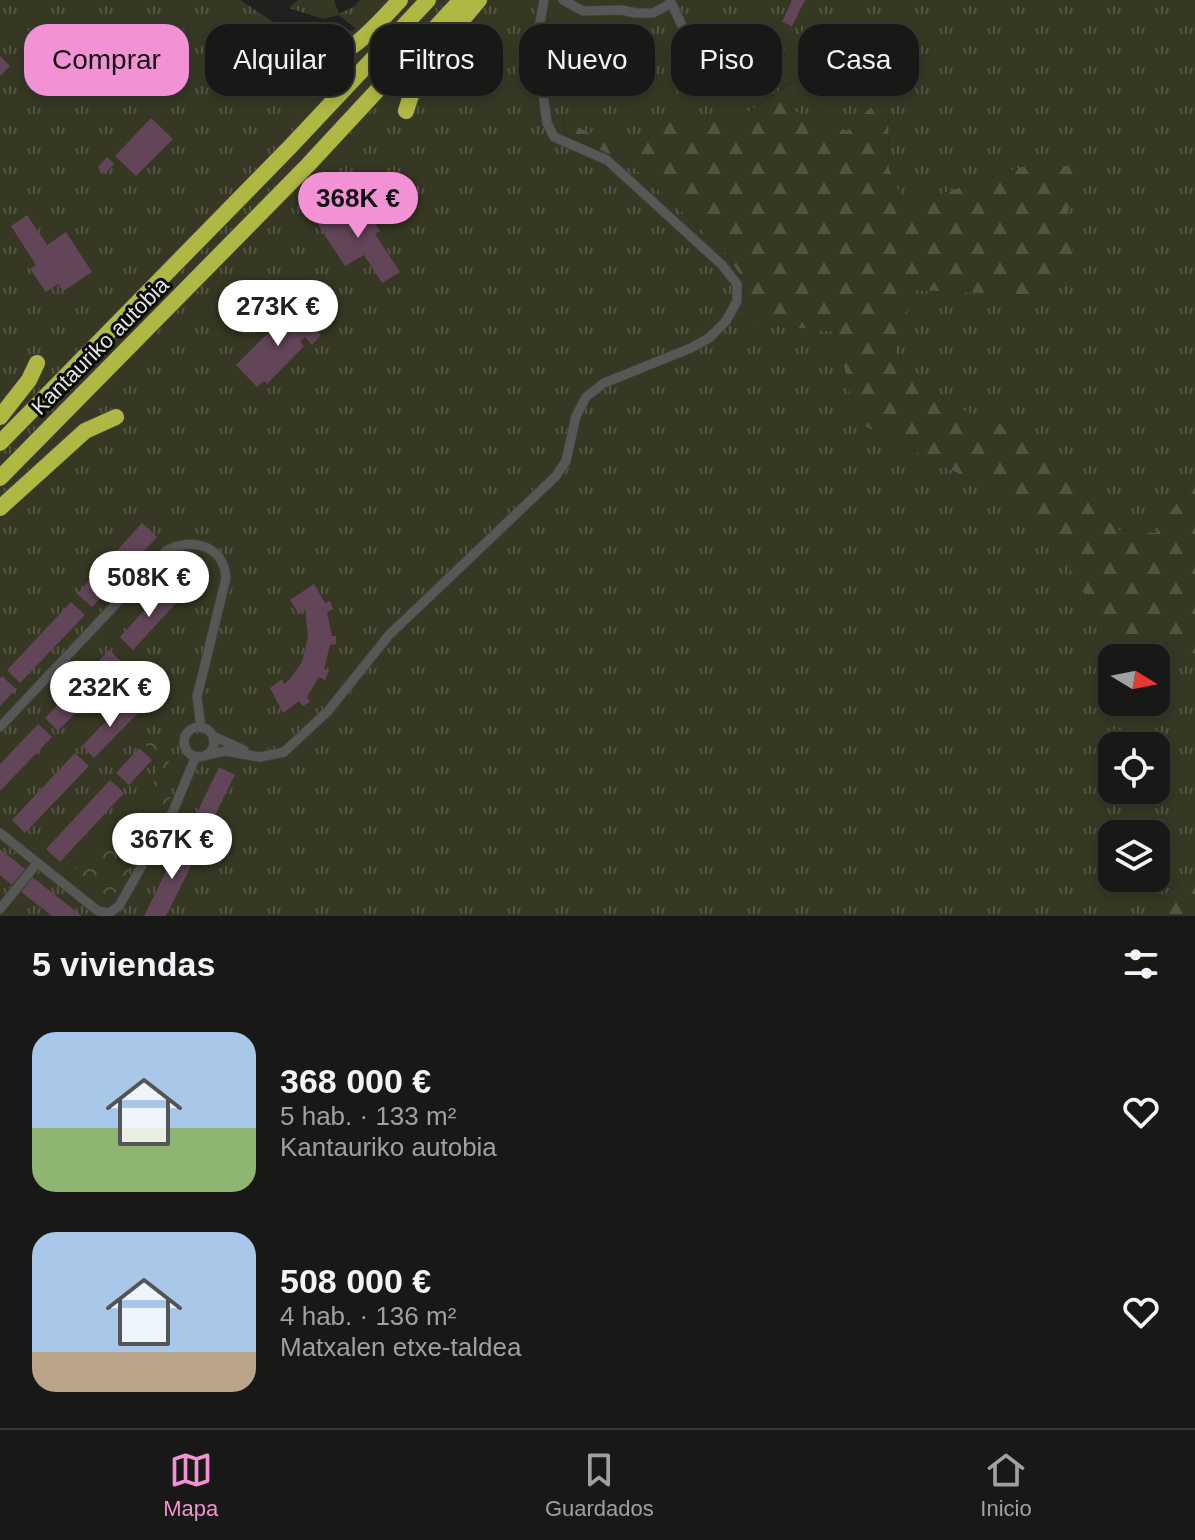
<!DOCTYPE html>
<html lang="es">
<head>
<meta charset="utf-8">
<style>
	body { margin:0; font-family:Arial,sans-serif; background:#252623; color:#f1f3f6; height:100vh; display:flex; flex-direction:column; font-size:30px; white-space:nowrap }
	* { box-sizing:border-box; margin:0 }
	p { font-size:26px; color:#9fa0a1 }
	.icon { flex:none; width:44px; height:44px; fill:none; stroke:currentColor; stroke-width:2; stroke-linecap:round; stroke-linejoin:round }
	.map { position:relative; height:916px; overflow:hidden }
	.details { display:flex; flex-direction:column; background:#181916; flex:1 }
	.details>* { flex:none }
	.guide { position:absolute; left:24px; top:24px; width:1148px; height:72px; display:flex; gap:16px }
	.needle { width:52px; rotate:100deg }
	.fabs { position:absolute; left:1098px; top:644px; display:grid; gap:16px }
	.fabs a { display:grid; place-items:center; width:72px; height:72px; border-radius:16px; background:#181916; box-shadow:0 4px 12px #0003,0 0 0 2px #363835; font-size:40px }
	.price { position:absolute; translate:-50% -68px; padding:0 18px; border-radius:28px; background:#fff; color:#222; font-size:26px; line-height:52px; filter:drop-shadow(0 2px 4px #0008) }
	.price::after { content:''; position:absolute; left:50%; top:48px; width:24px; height:18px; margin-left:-12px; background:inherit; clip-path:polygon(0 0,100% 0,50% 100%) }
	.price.active { background:#f391d5; color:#111 }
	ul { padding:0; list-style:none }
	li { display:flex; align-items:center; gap:24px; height:200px; padding:0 32px }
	li span { display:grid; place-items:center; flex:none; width:224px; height:160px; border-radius:24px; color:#555 }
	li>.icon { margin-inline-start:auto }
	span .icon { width:96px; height:96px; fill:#fffc; stroke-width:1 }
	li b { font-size:34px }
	h2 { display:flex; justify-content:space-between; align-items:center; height:96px; padding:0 32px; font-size:34px }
	.chip { padding:0 28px; border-radius:24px; background:#181916; box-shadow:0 4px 12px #0003,0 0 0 2px #363835; font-size:28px; line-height:72px }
	.chip.active { background:#f391d5; color:#111 }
	.dock { display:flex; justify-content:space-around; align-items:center; height:112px; border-top:2px solid #363835; background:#181916; font-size:22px; color:#9fa0a1 }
	.dock a { display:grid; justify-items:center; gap:4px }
	.dock .active { color:#f391d5 }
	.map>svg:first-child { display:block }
</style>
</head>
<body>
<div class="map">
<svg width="1195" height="916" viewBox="0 0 1195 916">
	<defs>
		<pattern id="grass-tufts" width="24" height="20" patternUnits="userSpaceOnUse" patternTransform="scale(2)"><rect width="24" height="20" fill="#363823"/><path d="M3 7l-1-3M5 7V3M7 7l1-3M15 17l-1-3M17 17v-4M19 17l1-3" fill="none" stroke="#535543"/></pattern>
		<pattern id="forest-firs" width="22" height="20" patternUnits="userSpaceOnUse" patternTransform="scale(2)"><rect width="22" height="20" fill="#363823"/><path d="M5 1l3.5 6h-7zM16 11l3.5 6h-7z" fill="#535543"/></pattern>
		<pattern id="park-crowns" width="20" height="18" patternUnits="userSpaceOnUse" patternTransform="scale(2)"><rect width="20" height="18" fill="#363823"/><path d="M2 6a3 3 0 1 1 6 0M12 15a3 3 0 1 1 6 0" fill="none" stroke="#535543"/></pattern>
	</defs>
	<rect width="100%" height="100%" fill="#20211e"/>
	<path fill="url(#grass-tufts)" fill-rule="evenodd" d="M0 0H240L278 25 332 37 356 29 339 15 323 19 289 8 298 0H334L339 14 355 6 360 0H1195V477L1156 533 1118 530 1027 434 950 406 895 352 913 290 1029 295 1078 280 1066 221 1021 167 905 206 889 169 888 91 848 132 790 110 794 80 729 125 674 111 642 144 587 132 562 119 566 135 628 162 725 252 739 273 745 299 741 321 836 332 857 422 987 488 1049 535 1096 613 1112 679V702H1156V658H1121L1126 644 1186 655 1195 653V872L1184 878 1142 916H0ZM1112 746H1156V790H1112ZM1112 834H1156V878H1112Z"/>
	<path fill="url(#forest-firs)" d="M795 80 790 110 847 131 888 90 889 169 906 206 1021 167 1078 166 1066 221 1078 280 1029 295 914 290 895 352 950 406 1027 434 1118 530 1156 533 1195 477V653L1186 655 1126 644 1121 658H1112L1111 682 1096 613 1049 535 987 488 857 422 836 332 740 321 745 298 739 273 725 252 628 162 566 135 562 118 587 132 642 144 674 111 729 125Z
		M1195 872V916H1142L1184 878Z"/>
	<path fill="url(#park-crowns)" d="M154 736 169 762 170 799 104 913 63 883 114 829 119 819 143 810 151 797 158 761 144 743Z"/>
	<path fill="#624558" d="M792 0H805L792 26 782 22Z
		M0 56 10 66 0 76Z
		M151 118 173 139 136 176 115 156Z
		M107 157 114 164 105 174 98 167Z
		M359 200 380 231 375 234 400 272 382 283 364 255 345 266 318 225Z
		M27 215 47 245 66 232 92 272 63 291 58 284 46 292 30 269 36 265 11 226Z
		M294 307 321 335 312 345 305 337 300 342 304 346 267 384 264 381 257 387 236 365Z
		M142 523 157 537 92 607 77 594Z
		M195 557 208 569 183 594 171 582Z
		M314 584 325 603 330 601 333 609 327 612 332 636H336V644L330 645 324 669 329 671 325 680 319 677 307 697 310 702 303 706 299 701 283 713 270 688 282 679 284 684 289 680 302 662 308 637 305 609 299 614 290 600Z
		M164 588 178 601 133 650 120 637Z
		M71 602 85 615 20 683 7 670Z
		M109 650 123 663 58 731 45 718Z
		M2 676 16 689 0 706V678Z
		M126 700 139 712 94 758 82 746Z
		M38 724 52 737 0 791V764Z
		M139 748 152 760 129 785 116 773Z
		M75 753 89 766 25 833 12 820Z
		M219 767 235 775 206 833 191 825Z
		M110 780 124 793 60 862 46 849Z
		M181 841 199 850 166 916H144Z
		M0 849 25 869 12 885 0 875Z
		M31 876 82 916H52L20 891Z"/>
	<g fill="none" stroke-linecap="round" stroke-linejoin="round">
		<g stroke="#3f3f3d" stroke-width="11">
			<path id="street" d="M563 0 583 11 622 10 635 13H653L670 4
				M670 0 708 81 731 89 745 87
				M0 727 166 551C192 536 224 546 226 578L197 697 201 727
				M184 742a15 15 0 1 1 30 0a15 15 0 1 1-30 0Z
				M213 736 244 750
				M206 755 225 751 260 757 284 752 328 711 389 635 556 476 566 461 576 416 586 397 604 383 691 348 709 338 726 321 737 301V284L722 265 607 160 554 137 547 123 536 45 544 0
				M0 833 98 911 109 913 119 906 174 809 196 756
				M0 909 34 867"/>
		</g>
		<g stroke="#3f3f3d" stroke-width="18">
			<path id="highway" d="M312 67C355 51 369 33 400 0
				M406 111C417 68 451 34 479 0
				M0 417 29 380 37 363
				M0 443 290 147 428 0
				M0 478 308 165 461 0
				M0 508 85 431 116 417"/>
		</g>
		<use href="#street" stroke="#575855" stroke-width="9"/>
		<use href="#highway" stroke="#afb843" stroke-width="16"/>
	</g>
	<g text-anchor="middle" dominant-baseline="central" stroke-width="6" stroke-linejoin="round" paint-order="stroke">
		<g font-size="22" fill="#e5e5e4" stroke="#0a0a09">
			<text transform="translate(100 346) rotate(-45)">Kantauriko autobia</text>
		</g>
	</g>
</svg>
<div class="fabs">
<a><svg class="needle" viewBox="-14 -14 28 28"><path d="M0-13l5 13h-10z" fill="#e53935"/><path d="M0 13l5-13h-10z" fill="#9fa0a1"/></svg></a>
<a><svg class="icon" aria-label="locate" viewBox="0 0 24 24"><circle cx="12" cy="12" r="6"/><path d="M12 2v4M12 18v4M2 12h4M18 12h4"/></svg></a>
<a><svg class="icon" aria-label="layers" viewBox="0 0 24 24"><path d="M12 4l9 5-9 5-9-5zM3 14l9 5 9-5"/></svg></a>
</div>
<b class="price active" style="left:358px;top:240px">368K €</b>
<b class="price" style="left:278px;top:348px">273K €</b>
<b class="price" style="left:149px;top:619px">508K €</b>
<b class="price" style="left:110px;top:729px">232K €</b>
<b class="price" style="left:172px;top:881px">367K €</b>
<div class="guide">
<a class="chip active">Comprar</a>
<a class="chip">Alquilar</a>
<a class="chip">Filtros</a>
<a class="chip">Nuevo</a>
<a class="chip">Piso</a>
<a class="chip">Casa</a>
</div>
</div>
<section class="details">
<h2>5 viviendas<svg class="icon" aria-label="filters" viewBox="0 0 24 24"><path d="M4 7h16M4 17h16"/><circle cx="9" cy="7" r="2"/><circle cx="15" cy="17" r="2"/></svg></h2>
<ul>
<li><span style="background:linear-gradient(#a9c7e8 60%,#8fb573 0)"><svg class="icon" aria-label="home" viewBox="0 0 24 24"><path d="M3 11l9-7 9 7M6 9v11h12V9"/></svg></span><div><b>368 000 €</b><p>5 hab. · 133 m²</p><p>Kantauriko autobia</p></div><svg class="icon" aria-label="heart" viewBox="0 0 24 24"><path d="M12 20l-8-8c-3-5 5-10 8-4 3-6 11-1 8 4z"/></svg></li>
<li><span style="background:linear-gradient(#a9c7e8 75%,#b9a48a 0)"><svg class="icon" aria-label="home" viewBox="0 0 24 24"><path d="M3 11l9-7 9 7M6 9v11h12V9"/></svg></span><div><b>508 000 €</b><p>4 hab. · 136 m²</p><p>Matxalen etxe-taldea</p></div><svg class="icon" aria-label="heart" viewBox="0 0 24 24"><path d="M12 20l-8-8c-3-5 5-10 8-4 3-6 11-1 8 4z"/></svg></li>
</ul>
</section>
<nav class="dock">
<a class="active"><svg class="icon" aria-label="map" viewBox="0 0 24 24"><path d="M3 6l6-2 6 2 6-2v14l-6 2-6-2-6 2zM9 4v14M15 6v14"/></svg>Mapa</a>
<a><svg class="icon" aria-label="saved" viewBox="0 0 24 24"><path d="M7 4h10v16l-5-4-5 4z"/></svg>Guardados</a>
<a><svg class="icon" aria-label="home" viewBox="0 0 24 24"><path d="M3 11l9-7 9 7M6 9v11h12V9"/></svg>Inicio</a>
</nav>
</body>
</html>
